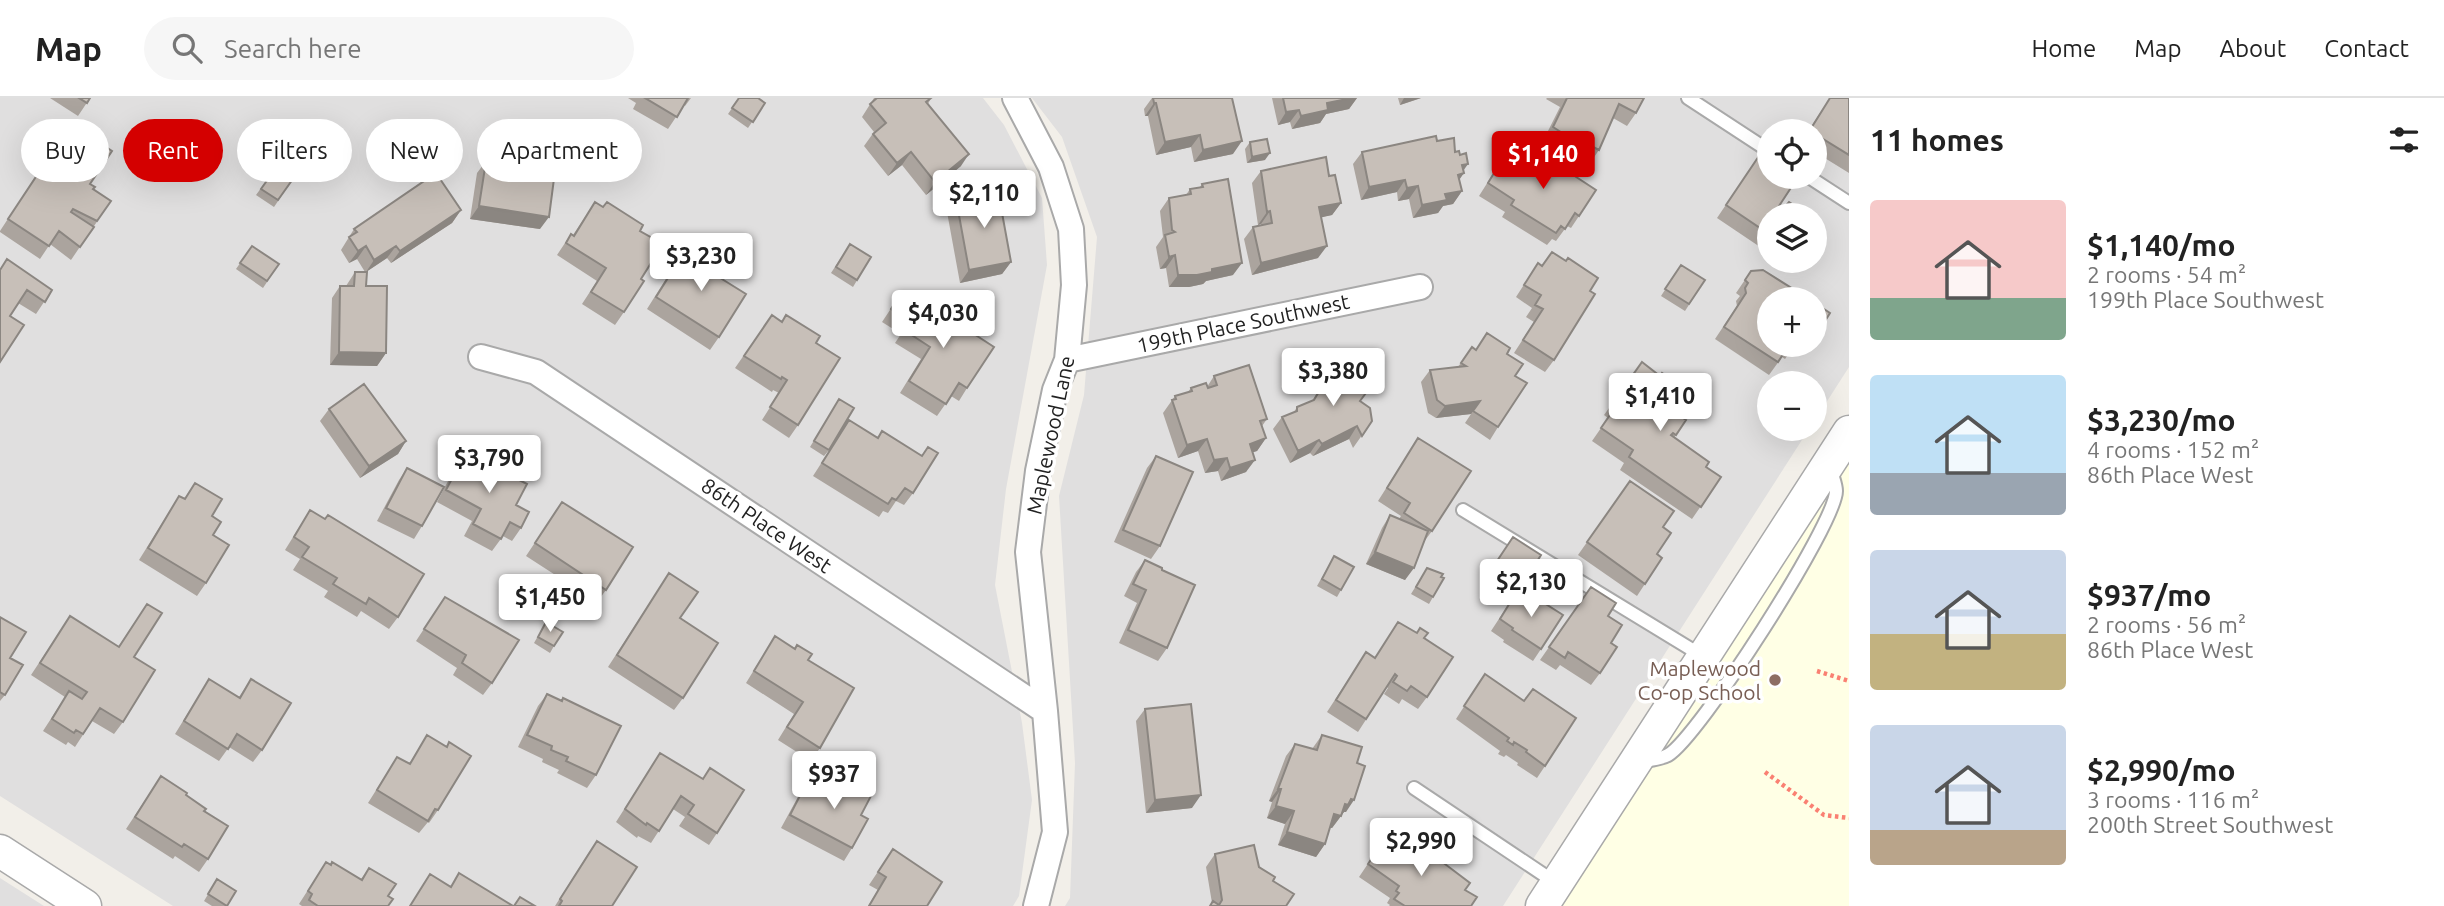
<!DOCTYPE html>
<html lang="en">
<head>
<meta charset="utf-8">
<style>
	body { margin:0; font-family:Ubuntu,sans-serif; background:#f6f6f6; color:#222; height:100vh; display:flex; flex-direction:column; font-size:26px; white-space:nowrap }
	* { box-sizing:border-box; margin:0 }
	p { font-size:23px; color:#767676 }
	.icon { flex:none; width:38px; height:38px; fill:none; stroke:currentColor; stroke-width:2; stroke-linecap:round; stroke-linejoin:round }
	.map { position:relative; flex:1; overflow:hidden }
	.details { display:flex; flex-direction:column; background:#fff; width:595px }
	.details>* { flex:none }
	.hud { position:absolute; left:21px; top:21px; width:665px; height:63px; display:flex; gap:14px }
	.controls { position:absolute; left:1757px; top:21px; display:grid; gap:14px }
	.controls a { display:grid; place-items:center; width:70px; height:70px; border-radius:50%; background:#fff; box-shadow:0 7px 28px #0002; font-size:35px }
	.price { position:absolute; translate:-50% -60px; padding:0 16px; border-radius:7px; background:#fff; color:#222; font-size:23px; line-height:46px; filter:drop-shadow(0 2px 4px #0008) }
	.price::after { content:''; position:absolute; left:50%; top:42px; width:21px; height:16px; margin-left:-10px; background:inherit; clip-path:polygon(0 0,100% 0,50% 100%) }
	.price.on { background:#d40000; color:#fff }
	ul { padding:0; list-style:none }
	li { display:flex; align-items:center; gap:21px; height:175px; padding:0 21px }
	li span { display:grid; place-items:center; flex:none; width:196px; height:140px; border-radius:7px; color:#555 }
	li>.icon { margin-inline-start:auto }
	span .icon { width:84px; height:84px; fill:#fffc; stroke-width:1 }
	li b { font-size:30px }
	h2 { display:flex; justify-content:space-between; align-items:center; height:84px; padding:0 21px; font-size:30px }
	.pill { padding:0 24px; border-radius:32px; background:#fff; box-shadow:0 7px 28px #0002; font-size:24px; line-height:63px }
	.pill.on { background:#d40000; color:#fff }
	header { display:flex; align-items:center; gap:42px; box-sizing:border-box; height:98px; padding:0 35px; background:#fff; border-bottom:2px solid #e0e0e0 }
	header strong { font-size:33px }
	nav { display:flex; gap:38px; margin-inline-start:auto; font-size:24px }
	.search { width:490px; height:63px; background:#f6f6f6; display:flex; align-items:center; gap:18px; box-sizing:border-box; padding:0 24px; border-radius:38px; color:#767676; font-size:26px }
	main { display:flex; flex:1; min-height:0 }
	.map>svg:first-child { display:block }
</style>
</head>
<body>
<header>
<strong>Map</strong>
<div class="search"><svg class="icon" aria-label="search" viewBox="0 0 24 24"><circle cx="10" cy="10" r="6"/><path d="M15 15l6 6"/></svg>Search here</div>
<nav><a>Home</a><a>Map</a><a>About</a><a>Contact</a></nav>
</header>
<main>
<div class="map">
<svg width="1849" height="808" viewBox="0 0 1849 808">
	<rect width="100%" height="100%" fill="#f2efe9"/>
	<path fill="#e0dfdf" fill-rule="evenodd" d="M0 0H983L1004 27 1042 100 1047 167 1006 391 995 487 1022 625 1032 702 1019 798 1013 808H173L0 698Z
		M1032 0H1849V269L1815 322V285H1769V331H1809L1503 808H1065L1070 800 1075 665 1059 398 1084 297 1097 139 1062 39ZM1769 33H1815V79H1769ZM1769 117H1815V163H1769ZM1769 201H1815V247H1769Z
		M0 780 44 808H0Z"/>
	<path fill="#ffffe5" d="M1849 356V808H1553Z"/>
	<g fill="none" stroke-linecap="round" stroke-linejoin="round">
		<g stroke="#a9a9a9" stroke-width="16">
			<path id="service" d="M1688 0 1769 53
				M1809 79 1849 105
				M1463 412 1704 559
				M1642 663C1650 662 1661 661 1668 657 1698 640 1836 426 1836 393 1836 386 1832 378 1831 372
				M1414 690 1556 785"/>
		</g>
		<g stroke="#a9a9a9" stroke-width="28">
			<path id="minor" d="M1015 0 1051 69 1071 131 1074 187 1067 262 1055 292 1038 373 1028 454 1045 613 1055 734 1036 808
				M481 259 536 274 1045 613
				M1067 262 1420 189"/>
		</g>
		<g stroke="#a9a9a9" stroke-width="35">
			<path id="tertiary" d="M0 753 85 808
				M1542 808 1849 334"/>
		</g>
		<path stroke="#fa8072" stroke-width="4.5" stroke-dasharray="3.5 3.5" stroke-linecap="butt" d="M1817 573 1849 583
			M1765 674 1824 717 1849 720"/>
		<use href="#service" stroke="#fff" stroke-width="12"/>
		<use href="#minor" stroke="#fff" stroke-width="24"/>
		<use href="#tertiary" stroke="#fff" stroke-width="32"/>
	</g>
	<path fill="#aba49e" d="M50 0H90L78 18Z
		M628 0H691L685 8 684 7 668 31 633 11 636 5Z
		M739 0 765 5 748 30 728 16Z
		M874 0H931L928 6 961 68 926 97 902 67 888 78 864 48 874 34 862 19Z
		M1152 0H1232L1233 56 1194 64 1191 49 1156 57 1148 18H1145L1144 11Z
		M1272 0H1357L1349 11 1326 16 1320 25 1292 31 1290 24 1278 27Z
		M1398 0H1421L1400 7Z
		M1547 0H1644L1636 15 1627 28 1613 20 1599 52 1590 65 1559 49 1558 51 1544 41 1560 9 1546 1Z
		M1830 0H1849V75L1815 54V33H1808Z
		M62 38 93 91 111 103 71 162 50 146 40 161 0 134V133Z
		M1437 43 1455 54 1463 73 1459 82 1462 93 1453 106 1443 108 1438 115 1413 120 1409 101 1398 103 1397 94 1361 102 1353 66 1362 54Z
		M1250 44 1265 62 1247 65 1245 51Z
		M1767 46 1779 108 1783 111 1809 117H1769V155L1717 120Z
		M1538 54 1579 118 1571 130 1567 128 1556 143 1552 141 1547 147 1502 119 1505 114 1479 98 1505 57 1528 68Z
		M533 60 540 131 470 121 477 75 486 63 528 69Z
		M278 67 295 78 274 109 256 97Z
		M1261 73 1329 78 1341 105 1332 117 1321 119 1318 160 1252 177 1244 141 1253 129 1261 127V126L1258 127 1252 85Z
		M1202 86 1233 177 1206 183 1203 186 1189 189H1169L1166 170 1160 171 1156 149 1163 139 1160 113 1169 100 1186 97 1190 91 1200 89Z
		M956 101 1011 164 1002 176 960 185 947 114Z
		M595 104 640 133 641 181 624 214 615 227 582 206 597 183 557 157 571 136 573 137Z
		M461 112 452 125 391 165 387 160 366 174V188L386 255 377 268 330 267 332 200 340 188H346L355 174H365L357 161 349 165 341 152 354 131Z
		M850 146 871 159 853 189 831 175Z
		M252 148 279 166 263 190 236 171Z
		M691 148 701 168 719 239 710 252 647 211 674 168 683 156 684 157Z
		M1552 154 1590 193 1554 262 1545 274 1514 255 1534 224 1526 219 1532 210 1516 199 1538 165 1542 168Z
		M1681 167 1705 182 1685 213 1661 198Z
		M0 171 52 192 36 216 18 205 10 218 0 264Z
		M1751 173 1769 247H1809L1805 253 1795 247 1785 261 1782 259 1769 277 1715 241 1737 208 1736 203 1740 198 1736 195Z
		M900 197 967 290 959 303 951 298 937 318 900 295 921 261 895 245 901 236 882 224Z
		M772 217 816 245 798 327 789 340 762 322 779 295 773 292 772 294 735 270Z
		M1487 235 1507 256 1515 278 1498 329 1490 342 1465 325 1471 316 1436 320 1428 315 1421 284 1430 272 1458 269 1472 249 1476 252Z
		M1340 258 1360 303 1372 323 1353 350 1349 341 1313 358 1310 355 1290 365 1273 331 1282 319 1294 314 1297 309 1312 303Z
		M1642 264 1678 291 1683 320 1686 322 1674 340 1706 369 1721 379 1692 421 1620 372 1624 365 1592 343 1608 320 1604 317Z
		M1214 278 1267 321 1262 328 1266 340 1257 353 1253 354 1246 374 1221 383 1218 373 1205 375 1198 353 1178 360 1163 315 1175 298 1188 294 1191 290 1207 289Z
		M839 301 829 352 824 358 810 349Z
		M329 311 406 343 398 356 360 380 320 323Z
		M849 322 913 395 904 407 896 403 888 415 883 413 879 419 813 378Z
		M1418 340 1432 433 1423 445 1405 482 1366 466 1382 430 1390 417 1399 421 1401 418 1378 403Z
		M466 354 516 407 521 430 512 443 503 438 492 453 464 438 472 423 437 404 457 366Z
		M1156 358 1160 448 1151 461 1114 444 1147 370Z
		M407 370 422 428 414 441 377 423 399 382Z
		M1630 383 1663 429 1657 456 1662 460 1637 498 1578 457Z
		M195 385 212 418 213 437 206 485 197 498 139 462 179 398 184 401Z
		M562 404 606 492 597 504 526 458Z
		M310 412 398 519 389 531 361 513 357 519 324 499 328 493 293 472 300 461 285 452Z
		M1513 439 1541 457 1522 487 1511 481 1509 483 1493 470Z
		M1334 458 1341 492 1337 499 1317 488Z
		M1145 462 1167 550 1158 563 1119 545 1137 505 1124 498 1136 474Z
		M1427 470 1441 479 1433 499 1429 506 1411 496Z
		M669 475 680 520 683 600 674 612 608 569Z
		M1591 489 1608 518 1611 545 1600 575 1591 587 1560 567 1556 572 1540 562Z
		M1516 495 1541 551 1533 563 1503 544 1504 542 1491 533Z
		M445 499 492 585 483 597 453 577 457 570 416 543Z
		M147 506 134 559 123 624 114 636 92 623 75 649 68 644 66 647 43 633 65 599 31 577 70 518 118 549Z
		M0 519 10 560 5 597 0 603Z
		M546 524 554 548 550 555 534 545Z
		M775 538 808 562 820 650 811 663 778 642 794 616 746 585Z
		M1424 540 1427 599 1418 611 1402 601 1399 606 1384 596 1388 590 1387 589 1358 634 1327 614 1366 554 1374 559Z
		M1485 576 1545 668 1537 680 1517 667 1518 665 1506 657 1504 659 1498 656 1500 653 1456 621Z
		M209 581 239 599 251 581 262 652 253 664 229 649 219 663 175 636Z
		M547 596 596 677 587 690 557 675 559 672 542 664 543 661 518 649 538 608Z
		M1145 611 1192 710 1146 715 1136 623Z
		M427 637 446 649 449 644 438 712 429 725 428 724 419 735 368 705 397 659 409 666Z
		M1322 637 1357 665 1346 714H1344L1332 730H1330L1325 746 1316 759 1278 747 1285 726 1267 720 1272 704 1269 703 1286 658 1295 646 1312 651Z
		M660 655 717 735 709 747 679 728 685 719 673 711 651 745 638 738 637 740 616 724Z
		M161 678 204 713 208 761 199 774 175 758 173 761 126 731Z
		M841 679 861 717 852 750 844 763 781 730 799 697 807 684 830 696Z
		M1386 739 1465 792 1471 808H1389L1390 807 1387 805 1390 800 1359 779Z
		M597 743 612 808H555L588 756Z
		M893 751 927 808H868L878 792 869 787Z
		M1215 756 1259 769 1273 783 1286 808H1210L1212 805 1206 769Z
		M326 764 361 781 369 770 388 798V808H302L299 806Z
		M213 788 227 808H212L204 803Z"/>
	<path fill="#8b8681" d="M1352 0H1357L1349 11 1326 16 1320 25 1292 31 1301 18 1327 5Z
		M1404 0H1421L1400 7Z
		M1154 5H1156L1148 18H1145Z
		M1299 12 1290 24 1278 27 1286 14Z
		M1200 37 1191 49 1156 57 1165 44Z
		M1242 43 1233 56 1194 64 1203 52Z
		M911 54 902 67 888 78 897 65Z
		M1270 55 1265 62 1247 65 1252 59Z
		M969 56 961 68 926 97 935 84Z
		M1468 66 1461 76 1464 75 1455 88 1462 67Z
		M1405 82 1397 94 1361 102 1369 89Z
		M1418 88 1409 101 1398 103 1407 90Z
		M1462 93 1453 106 1443 108 1438 115 1413 120 1422 107 1445 96Z
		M1341 105 1332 117 1310 122 1319 109Z
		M479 108 549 119 540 131 470 121Z
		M461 112 452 125 391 165 400 153Z
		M1270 113 1261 126 1258 127 1267 114Z
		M366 148 357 161 349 165 358 153Z
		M396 148 387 160 366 174 374 162Z
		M1327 148 1318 160 1252 177 1261 165Z
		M1175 157 1166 170 1160 171 1169 159Z
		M1011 164 1002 176 960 185 969 172Z
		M1242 165 1233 177 1206 183 1203 186 1189 189H1169L1178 177Z
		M339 254 386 255 377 268 330 267Z
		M1480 303 1471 316 1436 320 1445 308Z
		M1357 328 1349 341 1313 358 1322 346Z
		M1266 340 1257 353 1241 358 1250 346Z
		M1207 341 1198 353 1178 360 1187 347Z
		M1319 342 1310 355 1290 365 1298 353Z
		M406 343 398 356 360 380 369 368Z
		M1227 360 1218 373 1205 375 1214 362Z
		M1255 362 1246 374 1221 383 1230 370Z
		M1375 454 1414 470 1405 482 1366 466Z
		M1278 691H1281L1272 704 1269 703Z
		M1201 697 1192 710 1146 715 1155 702Z
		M1351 701 1354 702 1346 714H1344L1332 730 1326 728 1334 716Z
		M1276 708 1294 713 1285 726 1267 720Z
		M1287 734 1325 746 1316 759 1278 747Z"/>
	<path fill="#c7bfb8" stroke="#8b8681" stroke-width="2" d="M79 0H90L87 5Z
		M645 0H688L677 19Z
		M739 0H758L765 5 753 24 732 10Z
		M877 0H931L926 4 969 56 935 84 911 54 897 65 873 36 886 25 870 6Z
		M1153 0H1232L1242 43 1203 52 1200 37 1165 44 1156 5H1154Z
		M1283 0H1352L1327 5 1328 12 1301 18 1299 12 1286 14Z
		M1567 0H1644L1636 15 1619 6 1599 52 1568 36 1567 38 1553 29Z
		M1830 0H1849V57L1815 36V33L1810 32Z
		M71 26 112 53 90 86 95 89 93 91 111 103 97 123 73 111 71 114 94 129 80 149 59 133 49 148 8 121Z
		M1436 38 1437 43 1454 40 1455 54 1459 53 1460 57 1466 55 1468 66 1462 67 1464 75 1458 77 1462 93 1445 96 1447 102 1422 107 1418 88 1407 90 1405 82 1369 89 1362 54Z
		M1267 41 1270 55 1252 59 1250 44Z
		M1767 46 1769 48V79H1798L1779 108 1783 111 1789 104 1809 117H1769V136L1726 107Z
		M1538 54 1596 92 1579 118 1575 115 1565 131 1561 128 1556 135 1511 107 1514 102 1488 85 1505 57 1528 69Z
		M1326 59 1329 78 1335 77 1341 105 1319 109 1327 148 1261 165 1253 129 1272 125 1270 113 1267 114 1261 73Z
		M533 60 553 64 552 72 555 73 549 119 479 108 486 63 532 69Z
		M278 67 295 78 278 102 261 91Z
		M436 75 461 112 400 153 396 148 374 162 366 148 358 153 349 139 357 134 354 131Z
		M1228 81 1242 165 1212 171V174L1197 177H1178L1175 157 1169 159 1165 137 1175 134 1172 132 1169 100 1191 96 1190 91 1203 89 1202 86Z
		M998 93 1011 164 969 172 956 101Z
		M595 104 603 109 607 104 643 127 640 133 663 146 641 181 644 183 624 214 591 194 606 170 566 145 571 136 574 138Z
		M850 146 871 159 857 182 836 169Z
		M252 148 279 166 267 183 240 165Z
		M691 148 707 158 701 168 746 196 719 239 656 199 683 156 685 157Z
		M1552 154 1566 163 1568 160 1598 180 1590 193 1595 196 1554 262 1523 242 1543 211 1535 207 1541 197 1524 187 1538 165 1542 168Z
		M7 161 52 192 45 204 27 192 10 218 24 227 0 264V172Z
		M1681 167 1705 182 1689 206 1665 191Z
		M1763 172 1809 201H1769V247H1789L1778 264 1724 229 1746 195 1745 190 1748 185 1745 182 1751 173Z
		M355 174H367L366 188H387L386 255 339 254 340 188H354Z
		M900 197 919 209 923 203 994 249 967 290 959 285 946 306 909 283 930 249 904 232 910 224 891 211Z
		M1815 205 1830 215 1815 239Z
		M772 217 782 224 786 217 820 238 816 245 840 260 798 327 770 309 787 282 782 279 781 281 744 258Z
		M1487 235 1510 250 1507 256 1523 266 1515 278 1527 285 1498 329 1473 313 1480 303 1445 308 1437 302 1430 272 1466 268 1461 265 1472 249 1476 252Z
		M1340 258 1375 283 1360 303 1370 310 1372 323 1362 338 1357 328 1322 346 1319 342 1298 353 1282 319 1297 313V309L1314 302Z
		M1642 264 1660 278 1662 275 1680 288 1678 291 1695 303 1683 320 1686 322 1676 337 1673 335 1671 337 1709 364 1706 369 1721 379 1701 409 1629 359 1633 352 1601 330 1616 308 1613 305Z
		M1249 267 1267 321 1260 323 1266 340 1250 346 1255 362 1230 370 1227 360 1214 362 1207 341 1187 347 1172 302 1176 301 1175 298 1192 293 1191 290 1206 285 1208 290 1217 287 1214 278Z
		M364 286 406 343 369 368 329 311Z
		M839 301 854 310 829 352 814 343Z
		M849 322 878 340 882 333 922 358 928 349 938 355 913 395 905 390 896 402 892 400 888 406 822 365Z
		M1418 340 1471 373 1432 433 1404 415 1410 405 1387 390Z
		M466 354 527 386 516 407 529 414 521 430 510 424 501 441 473 426 481 411 446 392Z
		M1156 358 1193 374 1160 448 1123 432Z
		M407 370 444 389 422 428 386 410Z
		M1630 383 1674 413 1663 429 1671 435 1657 456 1662 460 1645 486 1587 444Z
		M195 385 222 401 212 418 221 424 213 437 229 447 206 485 148 450 179 398 185 401Z
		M562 404 633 449 606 492 535 445Z
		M310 412 325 421 328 417 424 476 398 519 369 500 366 506 333 486 337 480 302 459 309 449 294 439Z
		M1390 417 1428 433 1414 470 1375 454Z
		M1513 439 1541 457 1526 481 1515 474 1514 477 1497 463Z
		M1334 458 1354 469 1341 492 1322 481Z
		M1145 462 1162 470V472L1195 487 1167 550 1128 532 1146 492 1133 486Z
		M1427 470 1443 476 1441 479 1444 480 1433 499 1416 489Z
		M669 475 698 494 680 520 718 545 683 600 617 557Z
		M1591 489 1616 505 1608 518 1622 527 1611 545 1617 549 1600 575 1568 554 1565 560 1549 549Z
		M1522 494 1532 500 1533 498 1563 517 1541 551 1512 532 1513 530 1500 521 1516 495Z
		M445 499 519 542 492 585 462 565 466 557 424 531Z
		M147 506 162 515 134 559 155 572 123 624 100 610 83 636 76 632 74 635 52 621 69 593 82 601 87 594 40 565 70 518 119 549Z
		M0 519 26 534 10 560 23 567 5 597 0 594Z
		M546 524 563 534 554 548 538 539Z
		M1398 524 1417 535 1420 530 1428 535 1424 540 1453 559 1427 599 1411 588 1407 593 1393 584 1397 578 1395 576 1366 621 1336 602 1366 554 1375 560Z
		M775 538 795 551 797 547 812 556 808 562 854 590 820 650 787 629 803 604 754 573Z
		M1485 576 1524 603 1533 591 1576 620 1545 668 1526 654 1527 652 1514 644 1513 647 1507 643 1509 640 1464 608Z
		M209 581 240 600 251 581 291 605 262 652 237 636 228 651 184 623Z
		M547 596 562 603 563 600 621 628 596 677 566 663 568 659 551 652 552 648 527 637Z
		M1191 606 1201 697 1155 702 1145 611Z
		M427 637 447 649 449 644 471 658 438 712 435 711 428 723 377 692 397 659 410 666Z
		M1322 637 1362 649 1357 665 1365 668 1354 702 1351 701 1348 707 1345 706 1341 718 1334 716 1325 746 1287 734 1294 713 1276 708 1281 691H1278L1295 646 1317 652Z
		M660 655 703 681 710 670 744 692 717 735 688 716 694 707 681 698 659 733 647 725 646 727 625 711Z
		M161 678 187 695 186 697 206 711 204 713 228 728 208 761 184 746 182 749 135 719Z
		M841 679 872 696 861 717 868 721 852 750 790 717 807 684 831 697Z
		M1386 739 1420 761 1424 755 1439 765 1441 763 1470 785 1465 792 1477 799 1471 808H1405L1394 801 1399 795 1396 793 1399 788 1368 766Z
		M597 743 637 769 612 808H559L562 803 560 801Z
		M1254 747 1259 769 1275 779 1273 783 1294 796 1286 808H1210L1213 803 1219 807 1222 802 1215 756Z
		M893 751 942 784 927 808H869L886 779 878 774Z
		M326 764 331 767 332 764 362 782 369 770 396 786 388 798 393 801 388 808H318L309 802 312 796 308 793Z
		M459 775 513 808H410L430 776 451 789Z
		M217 781 236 793 227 808 208 796Z
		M520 799 535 808H514Z"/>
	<circle fill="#8d6e63" stroke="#fff" stroke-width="2.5" cx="1775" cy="582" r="7"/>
	<g text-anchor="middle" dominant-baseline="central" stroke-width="7" stroke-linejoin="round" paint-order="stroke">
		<g font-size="21" fill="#222" stroke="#fff">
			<text transform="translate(1243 225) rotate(-12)">199th Place Southwest</text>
			<text transform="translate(1050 337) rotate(-78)">Maplewood Lane</text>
			<text transform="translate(767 427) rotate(34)">86th Place West</text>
		</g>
		<g font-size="21" fill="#785e54" stroke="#fff" text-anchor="end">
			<text x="1761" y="570">Maplewood<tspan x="1761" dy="24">Co-op School</tspan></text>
		</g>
	</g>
</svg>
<div class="controls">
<a><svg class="icon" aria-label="locate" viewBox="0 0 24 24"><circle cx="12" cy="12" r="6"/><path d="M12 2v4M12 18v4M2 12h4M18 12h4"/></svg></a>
<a><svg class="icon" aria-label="layers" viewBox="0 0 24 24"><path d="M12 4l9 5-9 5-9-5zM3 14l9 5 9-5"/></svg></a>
<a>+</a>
<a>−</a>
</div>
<b class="price on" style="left:1543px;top:93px">$1,140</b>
<b class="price" style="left:984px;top:132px">$2,110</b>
<b class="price" style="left:701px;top:195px">$3,230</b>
<b class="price" style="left:943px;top:252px">$4,030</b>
<b class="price" style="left:1333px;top:310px">$3,380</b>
<b class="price" style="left:1660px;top:335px">$1,410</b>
<b class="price" style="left:489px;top:397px">$3,790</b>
<b class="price" style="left:1531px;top:521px">$2,130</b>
<b class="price" style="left:550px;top:536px">$1,450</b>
<b class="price" style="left:834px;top:713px">$937</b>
<b class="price" style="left:1421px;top:780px">$2,990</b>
<div class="hud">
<a class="pill">Buy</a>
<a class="pill on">Rent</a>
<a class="pill">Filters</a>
<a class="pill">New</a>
<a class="pill">Apartment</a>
</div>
</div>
<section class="details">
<h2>11 homes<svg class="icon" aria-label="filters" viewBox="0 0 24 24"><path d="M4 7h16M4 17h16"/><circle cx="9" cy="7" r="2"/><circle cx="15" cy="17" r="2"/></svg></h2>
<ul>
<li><span style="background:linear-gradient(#f6c9c9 70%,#7fa58c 0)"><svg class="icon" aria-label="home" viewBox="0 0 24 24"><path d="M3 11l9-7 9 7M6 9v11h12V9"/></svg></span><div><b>$1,140/mo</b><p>2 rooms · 54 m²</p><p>199th Place Southwest</p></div></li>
<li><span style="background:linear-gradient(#bfe0f5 70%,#9aa5b1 0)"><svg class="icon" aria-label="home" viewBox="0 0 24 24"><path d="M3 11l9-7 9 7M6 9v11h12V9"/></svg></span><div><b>$3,230/mo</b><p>4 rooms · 152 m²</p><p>86th Place West</p></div></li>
<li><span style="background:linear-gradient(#c9d6e8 60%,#c2b280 0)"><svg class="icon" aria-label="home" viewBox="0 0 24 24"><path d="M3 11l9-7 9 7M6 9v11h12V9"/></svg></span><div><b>$937/mo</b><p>2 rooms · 56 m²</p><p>86th Place West</p></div></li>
<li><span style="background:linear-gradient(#c9d6e8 75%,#b9a48a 0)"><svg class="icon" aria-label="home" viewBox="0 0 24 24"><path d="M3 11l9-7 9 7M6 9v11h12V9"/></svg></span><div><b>$2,990/mo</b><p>3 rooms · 116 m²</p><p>200th Street Southwest</p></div></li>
</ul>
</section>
</main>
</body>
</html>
